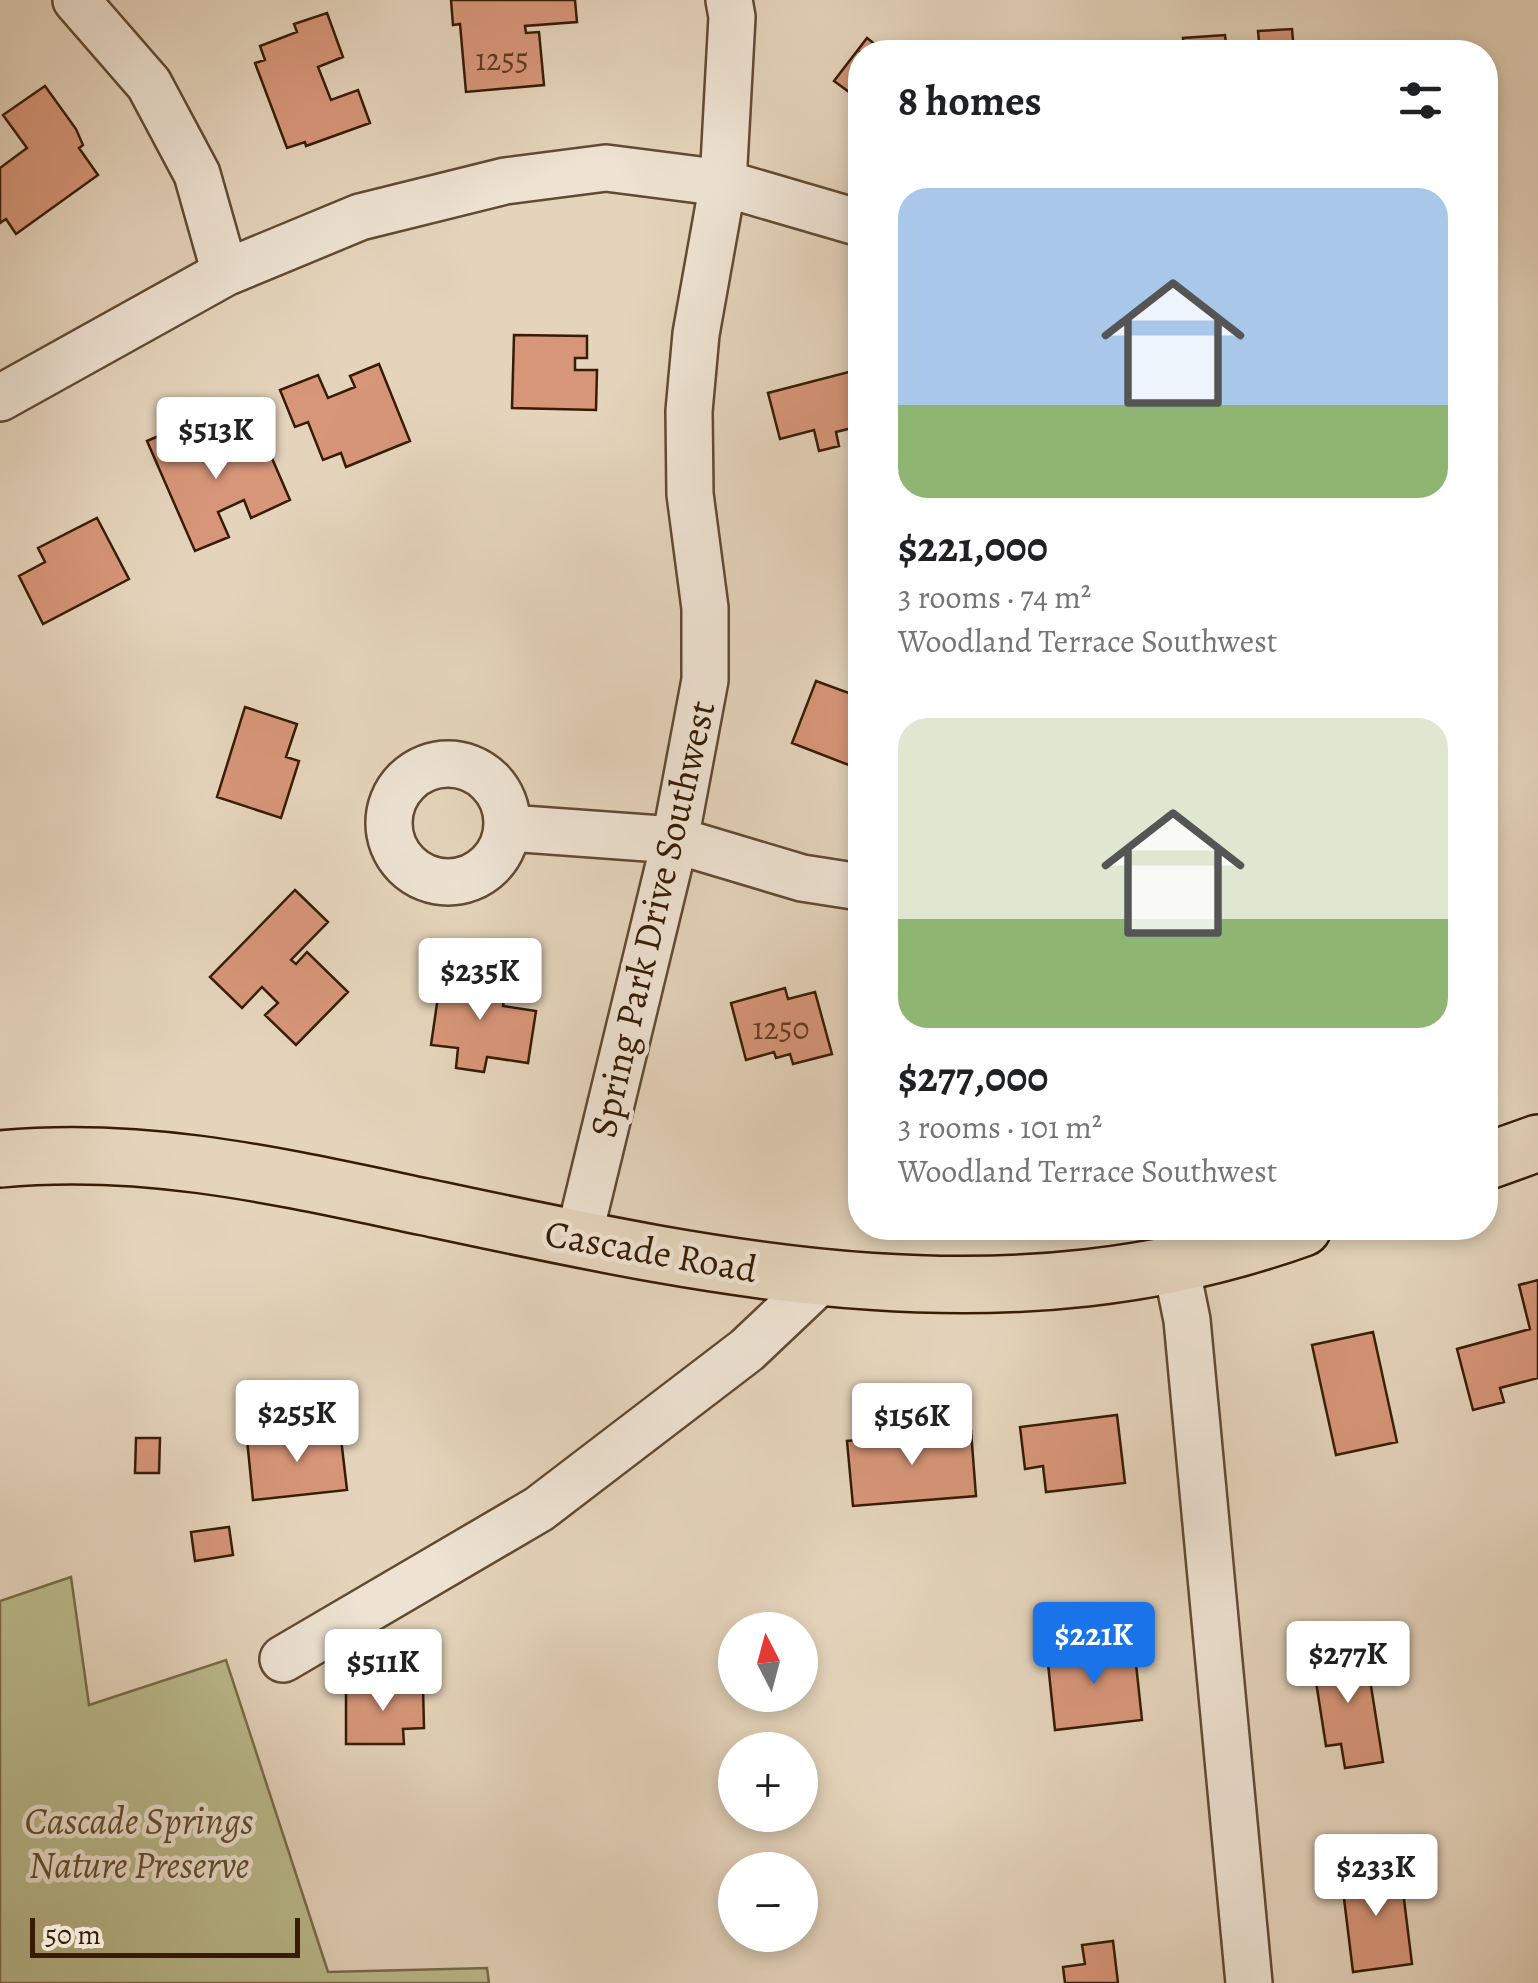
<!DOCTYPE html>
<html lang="en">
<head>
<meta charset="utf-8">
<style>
	body { margin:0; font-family:Alegreya,serif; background:#f6f6f6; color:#202124; height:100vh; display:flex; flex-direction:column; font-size:38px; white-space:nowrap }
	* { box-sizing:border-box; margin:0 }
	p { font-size:32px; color:#757577 }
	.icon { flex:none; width:55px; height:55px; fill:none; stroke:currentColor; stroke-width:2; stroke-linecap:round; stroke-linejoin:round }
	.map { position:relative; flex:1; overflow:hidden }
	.details { position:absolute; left:848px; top:40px; width:650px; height:1200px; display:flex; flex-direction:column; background:#fff; border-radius:40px; box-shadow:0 5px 15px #0003 }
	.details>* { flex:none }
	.needle { width:65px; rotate:354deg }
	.controls { position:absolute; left:718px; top:1612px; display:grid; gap:20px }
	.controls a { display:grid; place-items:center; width:100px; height:100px; border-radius:50%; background:#fff; box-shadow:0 5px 15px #0003; font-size:50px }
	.scale { position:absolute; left:30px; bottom:25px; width:270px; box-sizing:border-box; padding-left:10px; border:5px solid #371c03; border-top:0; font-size:28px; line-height:35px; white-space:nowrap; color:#371c03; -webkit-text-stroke:8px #eee3d3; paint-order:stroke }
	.price { position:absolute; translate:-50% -85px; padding:0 22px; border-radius:10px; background:#fff; color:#222; font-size:32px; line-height:65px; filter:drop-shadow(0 2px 5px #0008) }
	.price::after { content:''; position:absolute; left:50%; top:60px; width:30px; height:22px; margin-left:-15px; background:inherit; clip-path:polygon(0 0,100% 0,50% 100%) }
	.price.on { background:#1a73e8; color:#fff }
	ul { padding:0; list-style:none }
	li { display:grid; align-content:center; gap:20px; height:530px; padding:0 50px }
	li span { display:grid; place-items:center; height:310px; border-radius:30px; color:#555 }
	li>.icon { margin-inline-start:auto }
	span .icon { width:180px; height:180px; fill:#fffc; stroke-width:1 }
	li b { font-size:42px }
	h2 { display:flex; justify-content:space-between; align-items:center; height:120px; padding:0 50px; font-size:42px }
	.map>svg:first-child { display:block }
</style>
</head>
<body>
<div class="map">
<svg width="1538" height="1983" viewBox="0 0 1538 1983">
	<rect width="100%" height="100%" fill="#e5d4bc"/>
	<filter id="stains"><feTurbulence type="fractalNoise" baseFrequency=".002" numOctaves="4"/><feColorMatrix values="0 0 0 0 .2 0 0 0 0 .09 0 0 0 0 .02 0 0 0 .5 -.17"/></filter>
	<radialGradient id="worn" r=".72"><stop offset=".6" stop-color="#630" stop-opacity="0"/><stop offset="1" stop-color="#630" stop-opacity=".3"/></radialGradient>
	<path fill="#babb8d" stroke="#786c48" stroke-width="2.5" d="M71 1577 89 1705 226 1660 328 1972 487 1968 489 1983H0V1601Z"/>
	<path fill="#d79679" stroke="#371c03" stroke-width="2.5" d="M451 0H575L577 22 525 26 526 33 539 32 544 85 466 92 460 24 453 25Z
		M327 13 343 57 318 67 331 100 358 90 370 123 306 146 305 142 287 148 255 63 265 60 260 46 297 32 294 24Z
		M1292 29 1294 52H1260L1258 31Z
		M1225 35 1227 52H1184L1183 38Z
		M867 38 885 52H860V100L834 81Z
		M45 86 76 129 83 145 79 148 98 175 16 234 6 219 0 223V168L27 148 3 115Z
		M514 335 587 336V358H575V370H597L596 410 512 408Z
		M379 364 410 441 346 467 341 453 323 460 308 422 295 427 280 390 318 375 328 398 355 387 350 376Z
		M860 369V426L836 432 839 446 819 451 814 430 780 439 768 393Z
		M187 424 202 459 261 433 290 500 251 518 244 500 218 512 229 537 195 551 147 441Z
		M97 518 129 579 43 624 19 576 45 562 38 548Z
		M816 681 860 697 859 769 792 743Z
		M245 707 297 724 286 757 299 761 281 818 217 797Z
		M295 890 328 922 291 960 296 964 307 952 348 992 296 1045 265 1015 278 1003 262 987 242 1008 210 977Z
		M442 969 487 976 485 993 505 996 503 1006 536 1011 528 1063 487 1057 484 1072 456 1068 458 1048 431 1045Z
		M785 988 788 999 815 992 832 1054 793 1064 790 1054 776 1058 774 1052 746 1060 731 1003Z
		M1538 1280V1378L1500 1388 1504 1402 1473 1410 1457 1349 1530 1329 1519 1285Z
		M1373 1332 1397 1442 1336 1455 1312 1345Z
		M1117 1415 1125 1483 1046 1492 1043 1466 1025 1469 1020 1427Z
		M340 1430 347 1490 253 1500 247 1439Z
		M971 1431 976 1496 853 1506 847 1441Z
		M136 1438H160L159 1473H135Z
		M229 1527 233 1555 195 1561 191 1532Z
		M1134 1645 1142 1720 1055 1730 1047 1654Z
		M1365 1648 1383 1762 1345 1768 1341 1744 1326 1746 1312 1656Z
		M423 1686 424 1728 403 1729 404 1744H346V1687Z
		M1400 1867 1412 1964 1353 1972 1341 1874Z
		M1113 1941 1118 1983H1065L1063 1967 1085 1964 1082 1945Z"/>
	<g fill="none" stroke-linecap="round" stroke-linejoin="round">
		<g stroke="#624a31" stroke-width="50">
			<path id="minor" d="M76 0 149 84 197 174 225 273
				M0 398 225 273 360 217 505 181 606 168 723 183 860 223
				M389 823a59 59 0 1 1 118 0a59 59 0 1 1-118 0Z
				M508 828 675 840 802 878 860 887
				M578 1240 675 840 705 680V608L690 494 689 411 696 334 723 183 732 17 729 0
				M1176 1266 1187 1320 1249 1983
				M283 1659 539 1509 747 1350 823 1278"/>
		</g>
		<g stroke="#371c03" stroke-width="60">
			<path id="major" d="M0 1159C148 1145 282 1177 425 1207 721 1270 1008 1334 1303 1228
				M1485 1162 1538 1143"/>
		</g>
		<use href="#minor" stroke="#eee3d3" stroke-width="45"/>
		<use href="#major" stroke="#e5d4bc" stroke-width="55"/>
	</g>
	<g text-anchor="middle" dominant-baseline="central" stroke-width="9" stroke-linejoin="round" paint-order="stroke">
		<g font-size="32" fill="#5f3a20">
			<text x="502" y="59">1255</text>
			<text x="781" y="1028">1250</text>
		</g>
		<g font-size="38" fill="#371c03" stroke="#eee3d3">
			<text transform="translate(652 919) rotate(-77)">Spring Park Drive Southwest</text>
			<text transform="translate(651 1251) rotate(10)">Cascade Road</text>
		</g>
		<g font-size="38" font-style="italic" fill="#5e4c2c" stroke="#eee3d3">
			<text x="139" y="1821">Cascade Springs<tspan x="139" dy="44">Nature Preserve</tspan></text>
		</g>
	</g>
	<rect width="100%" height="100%" filter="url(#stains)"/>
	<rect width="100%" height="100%" fill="url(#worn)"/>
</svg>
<div class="controls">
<a><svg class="needle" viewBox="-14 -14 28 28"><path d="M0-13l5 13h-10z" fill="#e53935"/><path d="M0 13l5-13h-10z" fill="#757577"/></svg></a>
<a>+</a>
<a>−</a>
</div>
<div class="scale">50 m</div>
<b class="price" style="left:216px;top:482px">$513K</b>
<b class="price" style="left:480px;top:1023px">$235K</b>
<b class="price" style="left:297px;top:1465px">$255K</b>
<b class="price" style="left:912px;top:1468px">$156K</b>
<b class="price on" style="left:1094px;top:1687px">$221K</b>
<b class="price" style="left:1348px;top:1706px">$277K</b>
<b class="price" style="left:383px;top:1714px">$511K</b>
<b class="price" style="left:1376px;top:1919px">$233K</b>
<section class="details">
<h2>8 homes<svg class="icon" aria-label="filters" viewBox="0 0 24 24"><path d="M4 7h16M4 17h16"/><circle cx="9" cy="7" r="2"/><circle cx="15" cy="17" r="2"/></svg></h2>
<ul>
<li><span style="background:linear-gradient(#a9c7e8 70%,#8fb573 0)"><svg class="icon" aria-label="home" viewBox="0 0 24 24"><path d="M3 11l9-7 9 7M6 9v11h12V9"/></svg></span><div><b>$221,000</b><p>3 rooms · 74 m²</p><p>Woodland Terrace Southwest</p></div></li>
<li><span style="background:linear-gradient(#dfe7d0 65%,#8fb573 0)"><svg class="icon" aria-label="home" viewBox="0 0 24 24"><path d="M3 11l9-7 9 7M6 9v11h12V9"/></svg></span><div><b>$277,000</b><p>3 rooms · 101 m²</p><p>Woodland Terrace Southwest</p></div></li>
</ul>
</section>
</div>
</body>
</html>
